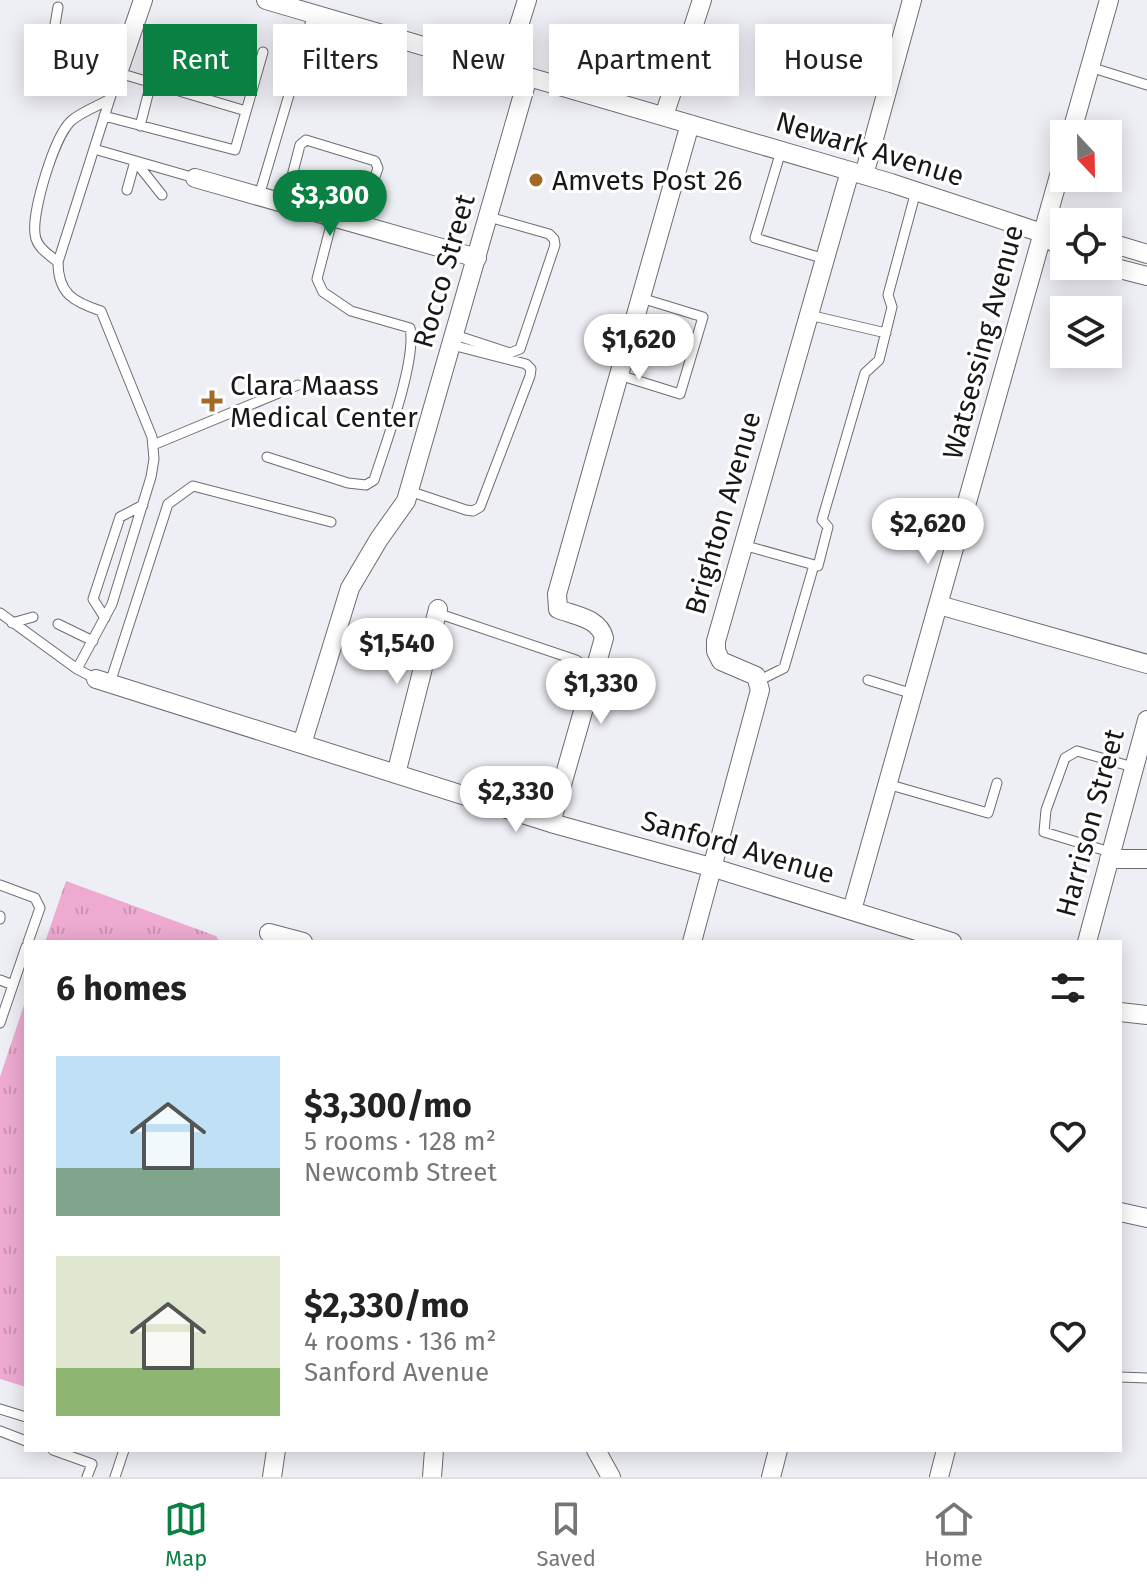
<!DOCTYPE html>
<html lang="en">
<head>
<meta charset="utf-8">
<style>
	body { margin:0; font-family:"Fira Sans",sans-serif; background:#f2f2f2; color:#222; height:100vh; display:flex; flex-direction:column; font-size:30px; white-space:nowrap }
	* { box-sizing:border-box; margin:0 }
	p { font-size:26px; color:#767676 }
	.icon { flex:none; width:44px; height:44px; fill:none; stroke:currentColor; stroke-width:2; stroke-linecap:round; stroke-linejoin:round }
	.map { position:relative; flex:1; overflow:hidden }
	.drawer { position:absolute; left:24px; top:940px; width:1098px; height:512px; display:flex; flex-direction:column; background:#fff; border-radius:0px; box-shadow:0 4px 20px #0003 }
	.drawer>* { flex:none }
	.guide { position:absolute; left:24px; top:24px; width:1100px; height:72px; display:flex; gap:16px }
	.needle { width:52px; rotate:158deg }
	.tools { position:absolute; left:1050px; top:120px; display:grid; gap:16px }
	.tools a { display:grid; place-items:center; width:72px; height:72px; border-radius:0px; background:#fff; box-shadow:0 4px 20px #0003; font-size:40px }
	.price { position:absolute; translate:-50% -68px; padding:0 18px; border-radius:28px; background:#fff; color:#222; font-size:26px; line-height:52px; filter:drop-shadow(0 2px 4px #0008) }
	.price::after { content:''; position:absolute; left:50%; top:48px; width:24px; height:18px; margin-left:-12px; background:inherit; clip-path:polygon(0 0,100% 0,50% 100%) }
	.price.selected { background:#0b8043; color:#fff }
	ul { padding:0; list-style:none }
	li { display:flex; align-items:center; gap:24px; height:200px; padding:0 32px }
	li span { display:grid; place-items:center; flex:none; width:224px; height:160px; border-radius:0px; color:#555 }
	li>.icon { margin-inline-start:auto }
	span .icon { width:96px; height:96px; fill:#fffc; stroke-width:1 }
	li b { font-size:34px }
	h2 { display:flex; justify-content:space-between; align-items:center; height:96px; padding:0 32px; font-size:34px }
	.pill { padding:0 28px; border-radius:0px; background:#fff; box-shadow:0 4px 20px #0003; font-size:28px; line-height:72px }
	.pill.selected { background:#0b8043; color:#fff }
	.menu { display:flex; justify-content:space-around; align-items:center; height:112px; border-top:2px solid #e0e0e0; background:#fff; font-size:22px; color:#767676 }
	.menu a { display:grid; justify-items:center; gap:4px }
	.menu .selected { color:#0b8043 }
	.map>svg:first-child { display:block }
</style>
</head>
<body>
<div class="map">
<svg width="1147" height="1477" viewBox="0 0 1147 1477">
	<defs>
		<pattern id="grass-tufts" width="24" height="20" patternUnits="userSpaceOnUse" patternTransform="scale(2)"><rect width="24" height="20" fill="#eeaad1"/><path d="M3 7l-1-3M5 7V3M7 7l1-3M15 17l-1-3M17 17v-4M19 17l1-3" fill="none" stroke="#cb92b3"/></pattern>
	</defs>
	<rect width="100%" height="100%" fill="#eeeef5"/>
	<path fill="url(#grass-tufts)" d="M66 881 216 936 220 942H45Z
		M26 999V1387L0 1379V1077Z"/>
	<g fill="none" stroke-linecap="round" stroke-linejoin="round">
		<g stroke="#6c6c72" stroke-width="11">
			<path id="lane" d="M58 7 49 60 93 75 119 73 246 111
				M1090 67 1147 85
				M104 116 235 150 263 52
				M140 126 151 83
				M94 149 195 178
				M781 151 755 238 825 259
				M135 161 162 195
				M127 190 135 161
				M259 196 313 14
				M285 203 300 145 306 140 375 161 378 168 359 224
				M58 262C49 255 36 247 35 234 32 211 54 137 71 121 81 112 98 106 110 99
				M809 315 886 333
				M455 335 510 353 520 349 555 245 554 239 549 234 489 217
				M619 375 680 394 703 317 641 298
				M153 445 298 385
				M267 457 348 483 366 485 374 480C385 446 417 360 410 328L351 311 323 292 317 279 333 217
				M409 491 466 510 473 511 480 507 530 376 531 369 526 364 452 345
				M743 545 818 566 828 527 822 520 865 373 879 360 892 307 888 295 916 191
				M0 613 77 669 96 679
				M437 613 576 660 594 673
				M105 618 93 599 120 517 143 505
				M12 623 33 617
				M58 624 93 641
				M77 669 112 604 151 477 154 459 152 437 101 311C74 302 58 294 58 262L120 67
				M868 680 913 694
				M758 681 784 668 814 565
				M110 683 168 504 193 486 331 522
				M887 784 988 813 997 783
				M1110 852 1044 832 1046 810 1065 758 1077 751 1133 767
				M0 885 35 898 40 908 28 942
				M0 916V919
				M0 980 13 985
				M0 1023 26 947
				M1120 1377 1147 1378
				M0 1409 26 1417
				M0 1431 26 1441
				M53 1450 92 1464 87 1477
				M115 1477 124 1450"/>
		</g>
		<g stroke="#6c6c72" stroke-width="20">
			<path id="street" d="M266 0 891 183 1042 233 1064 250
				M120 67 143 0
				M505 70 527 0
				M664 116 702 0
				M1071 134 1109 0
				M864 175 912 0
				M195 178 477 258
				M1108 242 1147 254
				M1108 266 1147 276
				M939 605 1147 664
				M96 679 551 823 714 868 952 942
				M302 744 350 588 379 539 406 501 528 77
				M396 774 438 609
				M551 823 604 638C599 618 576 616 558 609L557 594 690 124
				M1109 859H1147
				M852 910 1064 158
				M269 933 303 942
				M692 942 760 690 756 676 721 661 716 651V641L850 171
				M1087 942 1147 720
				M1120 1012 1147 1015
				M1120 1212 1147 1218
				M596 1450 611 1477
				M272 1477 276 1450
				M432 1477 434 1450
				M771 1477 778 1450
				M939 1477 946 1450"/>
		</g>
		<use href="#lane" stroke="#fff" stroke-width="9"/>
		<use href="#street" stroke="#fff" stroke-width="18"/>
	</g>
	<g fill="#a26a27" stroke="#fff" stroke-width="3">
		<circle cx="536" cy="180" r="8"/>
		<path d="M208 389h8v8h8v8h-8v8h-8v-8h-8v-8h8z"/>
	</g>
	<g text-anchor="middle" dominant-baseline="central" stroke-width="6" stroke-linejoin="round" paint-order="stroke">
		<g font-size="28" fill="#18181a" stroke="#fff">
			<text transform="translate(870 149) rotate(17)">Newark Avenue</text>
			<text transform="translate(444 271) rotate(-74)">Rocco Street</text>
			<text transform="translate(983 342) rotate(-75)">Watsessing Avenue</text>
			<text transform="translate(723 513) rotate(-74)">Brighton Avenue</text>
			<text transform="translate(1090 823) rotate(-75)">Harrison Street</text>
			<text transform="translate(738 847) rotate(16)">Sanford Avenue</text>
		</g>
		<g font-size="28" fill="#18181a" stroke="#fff" text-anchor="start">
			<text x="552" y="180">Amvets Post 26</text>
			<text x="230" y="385">Clara Maass<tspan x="230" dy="32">Medical Center</tspan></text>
		</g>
	</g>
</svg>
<div class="tools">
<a><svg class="needle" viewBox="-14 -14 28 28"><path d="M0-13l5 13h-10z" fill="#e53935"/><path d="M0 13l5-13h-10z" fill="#767676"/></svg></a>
<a><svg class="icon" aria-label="locate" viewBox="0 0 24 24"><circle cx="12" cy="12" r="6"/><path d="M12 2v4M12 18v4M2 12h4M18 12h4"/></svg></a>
<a><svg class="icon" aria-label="layers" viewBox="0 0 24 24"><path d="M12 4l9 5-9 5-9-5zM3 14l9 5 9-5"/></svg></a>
</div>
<b class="price selected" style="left:330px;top:238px">$3,300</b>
<b class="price" style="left:639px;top:382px">$1,620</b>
<b class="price" style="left:928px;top:566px">$2,620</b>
<b class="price" style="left:397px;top:686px">$1,540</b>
<b class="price" style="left:601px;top:726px">$1,330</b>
<b class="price" style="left:516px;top:834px">$2,330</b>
<div class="guide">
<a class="pill">Buy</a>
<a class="pill selected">Rent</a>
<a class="pill">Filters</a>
<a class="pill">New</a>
<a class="pill">Apartment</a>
<a class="pill">House</a>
</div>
<section class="drawer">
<h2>6 homes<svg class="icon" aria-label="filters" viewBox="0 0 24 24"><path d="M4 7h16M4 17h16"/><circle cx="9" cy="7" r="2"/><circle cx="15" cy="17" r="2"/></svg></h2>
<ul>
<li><span style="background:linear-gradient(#bfe0f5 70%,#7fa58c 0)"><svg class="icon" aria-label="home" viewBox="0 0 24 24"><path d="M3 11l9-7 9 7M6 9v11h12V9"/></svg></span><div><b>$3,300/mo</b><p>5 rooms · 128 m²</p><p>Newcomb Street</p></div><svg class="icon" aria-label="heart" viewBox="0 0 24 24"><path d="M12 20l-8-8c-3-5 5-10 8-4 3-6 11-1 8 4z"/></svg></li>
<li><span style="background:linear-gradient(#dfe7d0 70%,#8fb573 0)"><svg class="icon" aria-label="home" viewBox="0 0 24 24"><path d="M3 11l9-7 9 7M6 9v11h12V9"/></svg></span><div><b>$2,330/mo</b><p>4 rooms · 136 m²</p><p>Sanford Avenue</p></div><svg class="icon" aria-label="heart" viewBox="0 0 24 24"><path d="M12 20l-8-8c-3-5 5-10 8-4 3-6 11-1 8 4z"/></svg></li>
</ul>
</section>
</div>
<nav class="menu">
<a class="selected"><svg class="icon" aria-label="map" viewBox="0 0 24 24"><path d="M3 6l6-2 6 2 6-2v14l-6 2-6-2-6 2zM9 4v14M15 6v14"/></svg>Map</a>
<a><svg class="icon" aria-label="saved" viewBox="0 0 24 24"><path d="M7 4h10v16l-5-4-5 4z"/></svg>Saved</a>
<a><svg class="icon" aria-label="home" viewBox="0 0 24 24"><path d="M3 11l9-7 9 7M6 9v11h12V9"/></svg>Home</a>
</nav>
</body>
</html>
